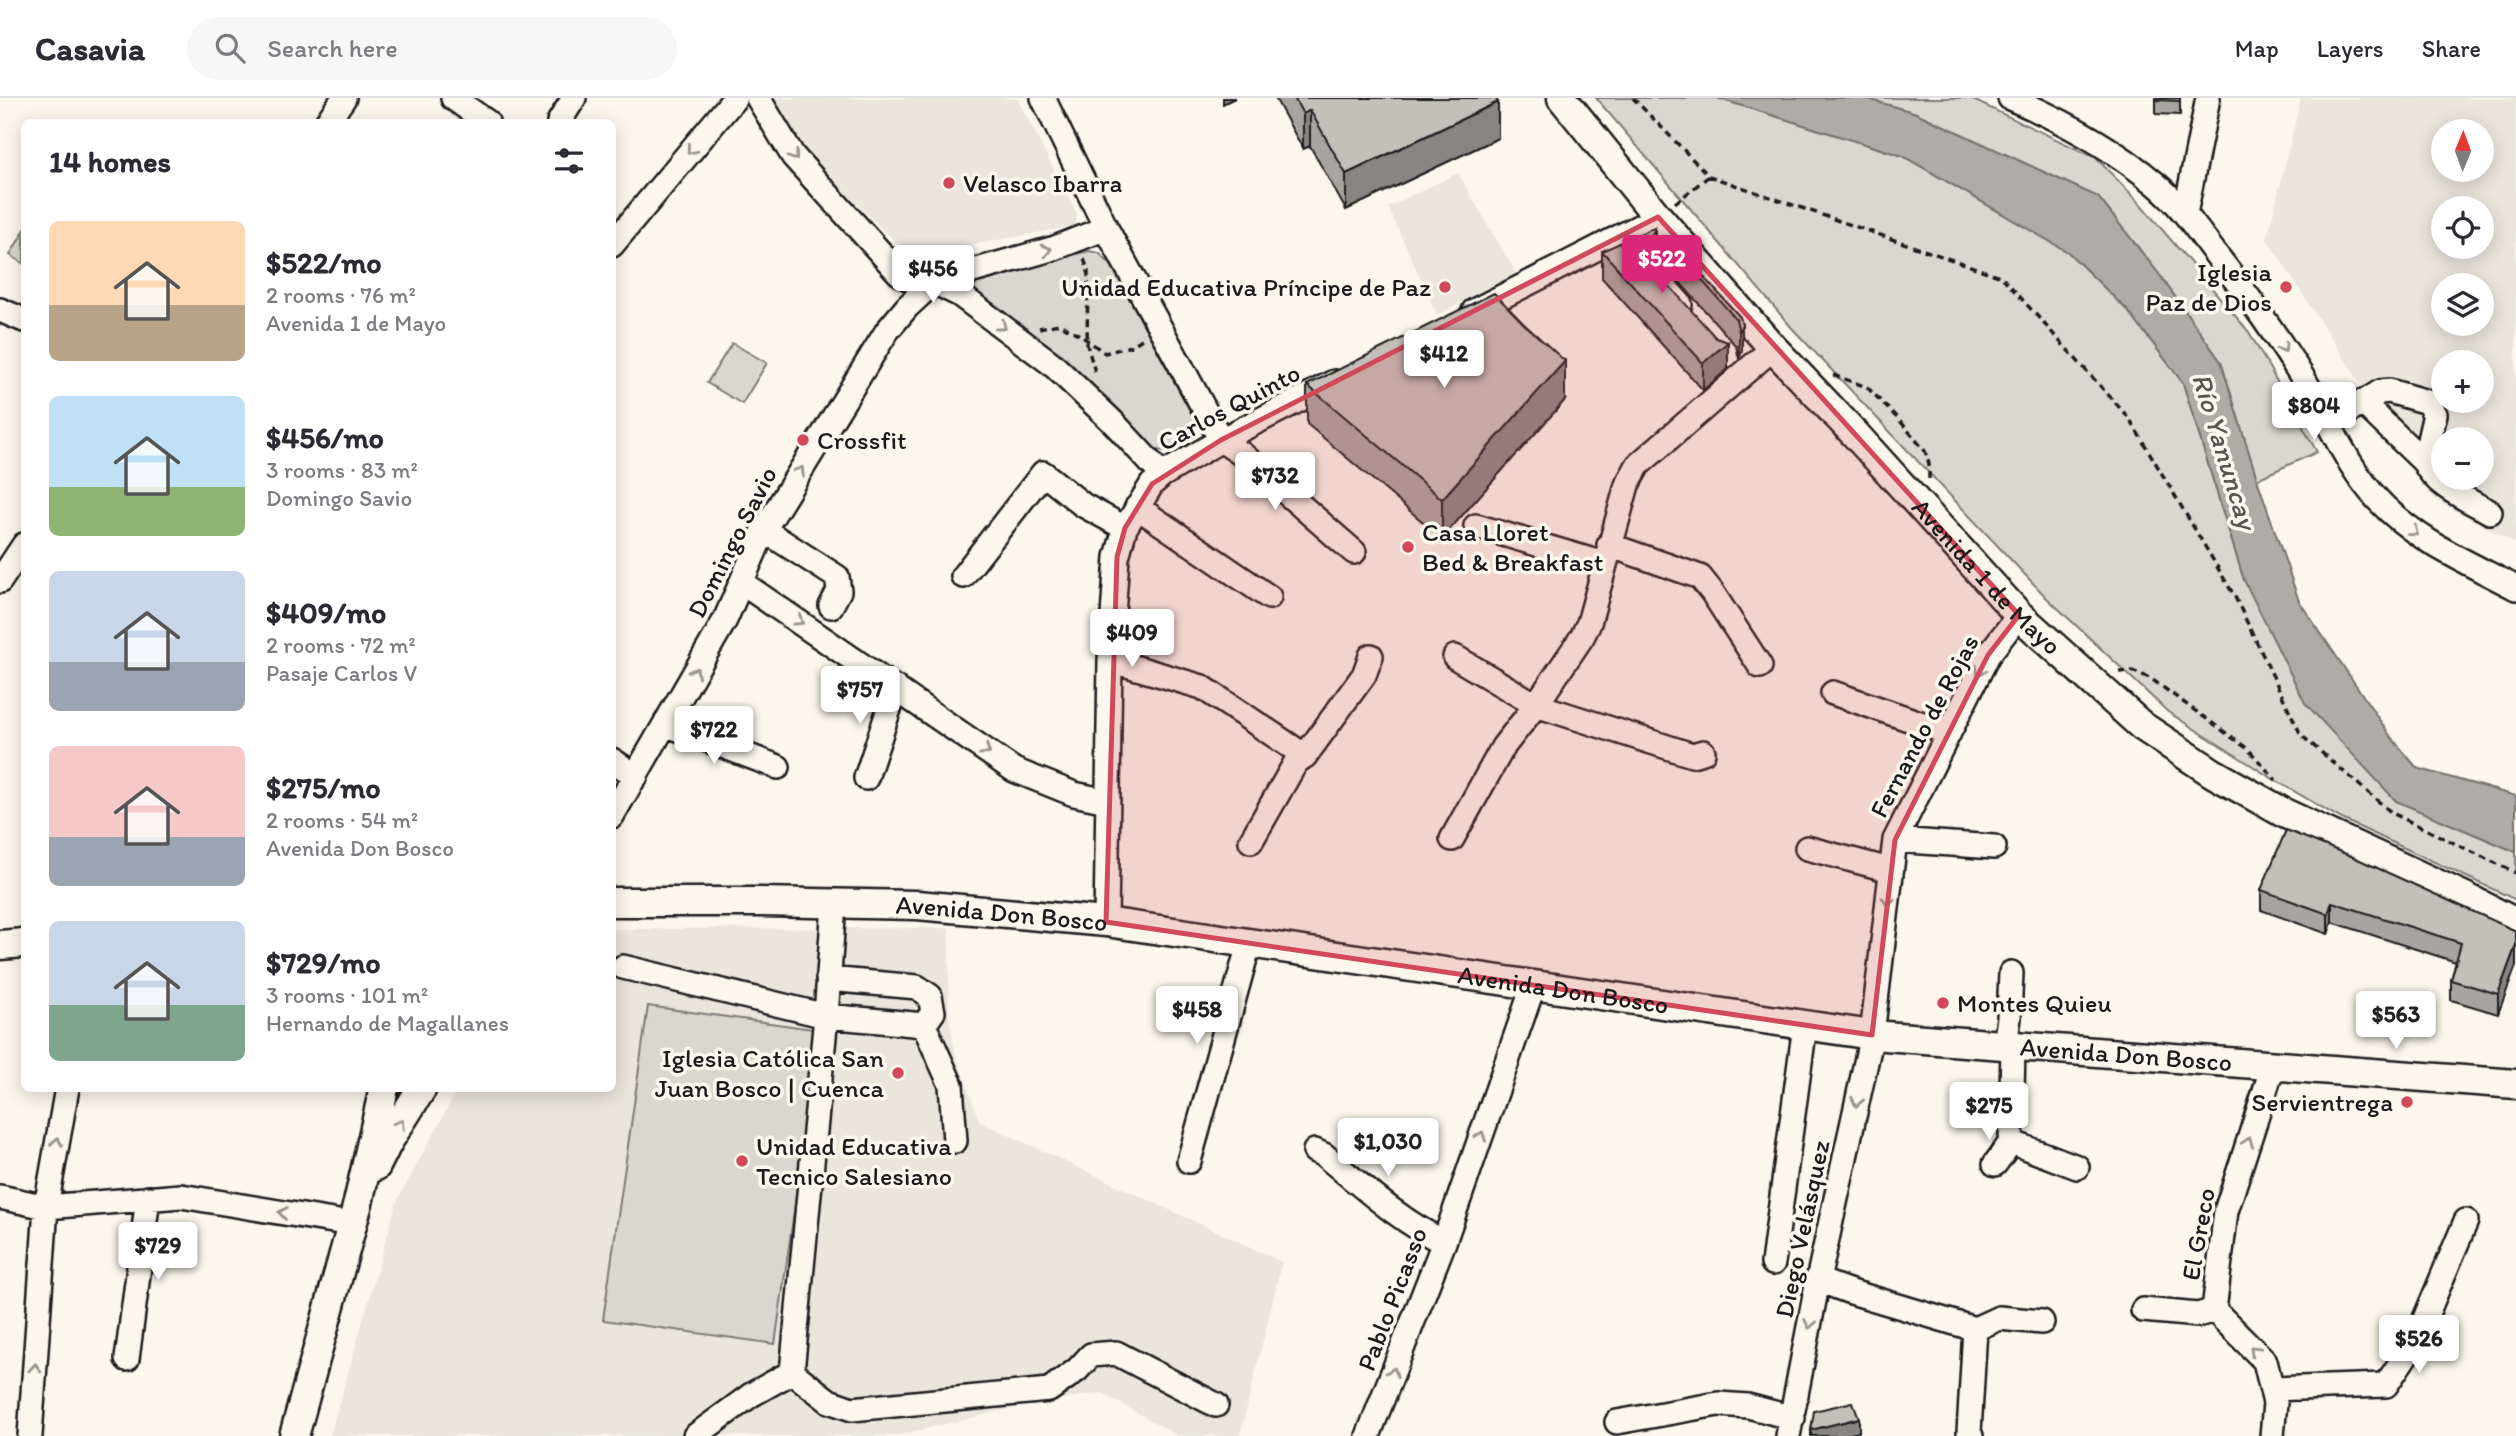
<!DOCTYPE html>
<html lang="en">
<head>
<meta charset="utf-8">
<style>
	body { margin:0; font-family:Itim,sans-serif; background:#f7f7f7; color:#2b2b33; height:100vh; display:flex; flex-direction:column; font-size:26px; white-space:nowrap }
	* { box-sizing:border-box; margin:0 }
	p { font-size:23px; color:#7c7c81 }
	.icon { flex:none; width:38px; height:38px; fill:none; stroke:currentColor; stroke-width:2; stroke-linecap:round; stroke-linejoin:round }
	.map { position:relative; flex:1; overflow:hidden }
	.sheet { position:absolute; left:21px; top:21px; width:595px; height:973px; display:flex; flex-direction:column; background:#fff; border-radius:10px; box-shadow:0 4px 18px #0003 }
	.sheet>* { flex:none }
	.needle { width:46px; rotate:1deg }
	.fabs { position:absolute; left:2431px; top:21px; display:grid; gap:14px }
	.fabs a { display:grid; place-items:center; width:63px; height:63px; border-radius:50%; background:#fff; box-shadow:0 4px 18px #0003; font-size:35px }
	.price { position:absolute; translate:-50% -60px; padding:0 16px; border-radius:7px; background:#fff; color:#222; font-size:23px; line-height:46px; filter:drop-shadow(0 2px 4px #0008) }
	.price::after { content:''; position:absolute; left:50%; top:42px; width:21px; height:16px; margin-left:-10px; background:inherit; clip-path:polygon(0 0,100% 0,50% 100%) }
	.price.selected { background:#db2777; color:#fff }
	ul { padding:0; list-style:none }
	li { display:flex; align-items:center; gap:21px; height:175px; padding:0 28px }
	li span { display:grid; place-items:center; flex:none; width:196px; height:140px; border-radius:10px; color:#555 }
	li>.icon { margin-inline-start:auto }
	span .icon { width:84px; height:84px; fill:#fffc; stroke-width:1 }
	li b { font-size:30px }
	h2 { display:flex; justify-content:space-between; align-items:center; height:84px; padding:0 28px; font-size:30px }
	header { display:flex; align-items:center; gap:42px; box-sizing:border-box; height:98px; padding:0 35px; background:#fff; border-bottom:2px solid #e1e1e2 }
	header strong { font-size:33px }
	nav { display:flex; gap:38px; margin-inline-start:auto; font-size:24px }
	.search { width:490px; height:63px; background:#f7f7f7; display:flex; align-items:center; gap:18px; box-sizing:border-box; padding:0 24px; border-radius:38px; color:#7c7c81; font-size:26px }
	.map>svg:first-child { display:block }
</style>
</head>
<body>
<header>
<strong>Casavia</strong>
<div class="search"><svg class="icon" aria-label="search" viewBox="0 0 24 24"><circle cx="10" cy="10" r="6"/><path d="M15 15l6 6"/></svg>Search here</div>
<nav><a>Map</a><a>Layers</a><a>Share</a></nav>
</header>
<div class="map">
<svg width="2516" height="1338" viewBox="0 0 2516 1338">
	<rect width="100%" height="100%" fill="#fbf7ec"/>
	<filter id="ink" filterUnits="userSpaceOnUse"><feTurbulence type="fractalNoise" baseFrequency=".0143" numOctaves="2"/><feDisplacementMap in="SourceGraphic" scale="14" xChannelSelector="R" yChannelSelector="G"/><feConvolveMatrix kernelMatrix="1 2 1 2 8 2 1 2 1" color-interpolation-filters="sRGB"/></filter>
	<g filter="url(#ink)">
		<path fill="#eae6dc" fill-rule="evenodd" d="M774 0H1017L1077 116 1075 128 910 158 805 55Z
			M2301 0H2516V446L2436 402 2267 141ZM2443 33H2482V72H2443ZM2443 110H2482V149H2443ZM2443 187H2482V226H2443ZM2443 264H2482V303H2443ZM2443 341H2482V380H2443Z
			M1458 75 1517 177 1437 217 1388 109Z
			M949 830V920L957 961 980 1024 1282 1164 1240 1338H1178L1102 1295 1036 1305 894 1338H330L397 1103 458 991 612 990 613 831Z"/>
		<path fill="#dad7ce" stroke="#7b7a75" stroke-width="2" d="M1596 0H1717L1903 58 2068 154 2128 213 2183 285 2244 482 2396 703 2516 754V802L2342 721 2273 681 2168 614 2047 500 1792 230Z
			M1864 0H1969L2096 60 2138 103 2249 234 2317 354 2257 381 2221 264 2159 176 2098 99 1916 15Z
			M24 133V166L10 157Z
			M1089 153 1099 155 1111 167 1196 324 1194 336C1181 345 1167 360 1152 349L1034 237 975 193V185L978 179Z
			M732 245 767 265 742 306 707 285Z
			M648 908 820 932 775 1246 603 1222Z"/>
		<path fill="#afaca5" stroke="#74726e" stroke-width="2" d="M1717 0H1864L1916 15 2098 99 2159 176 2221 264 2257 381 2299 503 2391 639 2417 670 2516 698V754L2396 703 2305 605 2244 482 2183 285 2128 213 2068 154 1903 58Z"/>
		<g fill="none" stroke-linecap="round" stroke-linejoin="round">
			<g stroke="#1c1c1c" stroke-width="28">
				<path id="minor" d="M453 0 487 24
					M758 0 793 58 899 175 913 183 934 184 960 197 1052 266 1113 324 1162 377
					M1043 0 1106 130 1221 342 1243 357 1354 454
					M2010 0C2062 22 2112 49 2156 86 2179 105 2196 130 2214 154 2247 196 2278 239 2306 285 2329 323 2347 369 2378 402 2416 443 2467 464 2516 490
					M327 24 344 0
					M559 24 574 0
					M2185 116 2208 0
					M1679 142 1663 170 1664 188 1680 206
					M612 147 735 0
					M0 212 24 222
					M1474 213 1658 119
					M2362 304 2424 364
					M2327 323 2348 314 2380 294 2389 293 2427 304 2435 316 2424 364C2436 389 2467 401 2490 414
					M1137 409 1269 499
					M1476 428 1604 466
					M764 432 837 479 839 493 831 508
					M1609 447 1700 479 1712 494 1760 568
					M963 478 1043 375 1083 407 1125 430
					M0 483 24 447
					M742 485 1014 672 1074 696 1107 703
					M1455 559 1536 607 1692 657 1703 654
					M1110 562 1202 589 1305 658 1364 577 1371 558
					M1833 595 1949 635
					M665 626 778 669
					M612 662 636 678
					M866 680 896 590
					M612 718 725 522 764 432 887 233 907 209 934 184 1055 150 1106 130
					M1452 741 1503 649 1536 607 1582 539 1589 525 1627 387 1638 367 1773 250
					M1895 742 1994 749
					M1251 743 1296 664 1305 658
					M1807 750 1890 772
					M1106 824 1110 562 1117 459 1125 430 1152 386 1162 377 1221 342 1334 284
					M623 869 826 918 834 806
					M924 927 951 987 955 1043
					M2005 947 2009 920 2011 875
					M2013 948 2011 1044 2077 1069
					M1315 1053 1324 1057C1361 1087 1402 1125 1444 1144
					M1189 1063 1249 846
					M1995 1066 2011 1044
					M0 1099 46 1109 181 1098 351 1126
					M1773 1165 1805 927
					M1818 1182 1848 1193 1975 1231 1969 1334 1971 1338
					M2143 1212 2198 1217 2214 1212
					M1975 1231 1999 1220 2042 1224
					M127 1261 148 1100
					M792 1274 829 1303 852 1311 1049 1292 1077 1272 1091 1257 1116 1255 1216 1307
					M2273 1291 2386 1287 2416 1242 2466 1123
					M1617 1324 1718 1306 1748 1308 1793 1320
					M30 1338 46 1109 67 990
					M695 1338 751 1297 792 1274 826 918 924 927 933 914 930 898 917 889 828 881
					M1368 1338 1444 1144 1534 886
					M1788 1338 1818 1182 1872 937 1895 742 1988 557 2019 517
					M2272 1338 2275 1305 2265 1263 2214 1212 2226 1113 2273 968"/>
			</g>
			<g stroke="#1c1c1c" stroke-width="33">
				<g id="major">
					<path id="s1" d="M1562 0 1658 119 1773 250 1855 336 2019 517 2142 628 2213 675 2284 715 2467 800 2516 825"/>
					<path id="s2" d="M612 804H760L917 807 1106 824 1872 937 2516 986"/>
					<path d="M0 847 24 845"/>
					<path d="M376 1068 388 1044 422 990"/>
					<path d="M294 1338 358 1105 384 990"/>
				</g>
			</g>
			<path stroke="#1c1c1c" stroke-width="3.5" stroke-dasharray="7 5" stroke-linecap="butt" d="M1633 0 1709 78 2002 179 2129 320 2235 499 2301 637 2392 715 2516 775
				M1675 105 1709 78
				M1084 161 1088 172 1087 247 1096 277
				M1039 230 1059 226 1080 237 1105 255 1131 248 1142 241
				M1833 277 1867 289 1901 324 1925 353 1929 366V383
				M2119 574 2132 573 2150 580 2248 651 2276 682"/>
			<use href="#minor" stroke="#fbf7ec" stroke-width="23"/>
			<use href="#major" stroke="#fbf7ec" stroke-width="28"/>
		</g>
		<path fill="#a8a59e" stroke="#1c1c1c" stroke-width="2" d="M1275 0H1495L1498 40 1346 112 1310 48 1303 51Z
			M2156 0H2180V17L2156 16Z
			M1677 150 1740 219 1742 253 1739 261 1736 248 1678 182Z
			M1602 153 1655 156 1651 165 1654 171 1728 271 1703 292 1602 180Z
			M1307 287 1565 302 1442 440 1307 326Z
			M2261 792 2516 833 2498 916 2451 902V882L2456 864 2332 824 2328 836 2261 812Z"/>
		<path fill="#888681" stroke="#1c1c1c" stroke-width="2" d="M1223 0H1235L1223 6Z
			M1498 4V40L1346 112V76Z
			M1310 12V48L1303 51V16Z
			M1655 129V156L1649 171V144Z
			M1742 226V253L1739 261V234Z
			M1728 244V271L1703 292V265Z
			M1565 263V302L1442 440V401Z
			M2332 804V824L2328 836V816Z
			M2516 847V868L2498 916V896Z
			M1859 1320V1334L1842 1338H1811V1332Z"/>
		<path fill="#c3c0b8" stroke="#1c1c1c" stroke-width="2" d="M1294 0H1495L1498 4 1346 76 1310 12 1303 16Z
			M2156 0H2180V3L2156 2Z
			M1655 129 1649 144 1650 162 1654 171 1716 240 1728 244 1703 265 1602 153Z
			M1677 150 1740 219 1742 226 1739 234 1736 221 1678 155Z
			M1494 195 1524 226 1565 263 1442 401 1307 287Z
			M2286 732 2351 758 2516 833V847L2498 896 2451 882 2461 845 2332 804 2328 816 2261 792Z
			M1853 1304 1859 1320 1811 1332 1814 1313Z"/>
		<defs><path id="oneway-chevron" d="M-2-3.5L2.5 0L-2 3.5" fill="none" stroke-width="1.6" stroke-linecap="round" stroke-linejoin="round" transform="scale(1.75)"/></defs>
		<g stroke="#97948e">
			<use href="#oneway-chevron" transform="translate(691 52) rotate(130)"/>
			<use href="#oneway-chevron" transform="translate(794 58) rotate(54)"/>
			<use href="#oneway-chevron" transform="translate(1047 152) rotate(-15)"/>
			<use href="#oneway-chevron" transform="translate(1002 228) rotate(37)"/>
			<use href="#oneway-chevron" transform="translate(2283 250) rotate(57)"/>
			<use href="#oneway-chevron" transform="translate(800 373) rotate(-58)"/>
			<use href="#oneway-chevron" transform="translate(2414 434) rotate(39)"/>
			<use href="#oneway-chevron" transform="translate(799 523) rotate(34)"/>
			<use href="#oneway-chevron" transform="translate(1980 573) rotate(117)"/>
			<use href="#oneway-chevron" transform="translate(695 574) rotate(-60)"/>
			<use href="#oneway-chevron" transform="translate(986 653) rotate(35)"/>
			<use href="#oneway-chevron" transform="translate(1888 804) rotate(95)"/>
			<use href="#oneway-chevron" transform="translate(1857 1004) rotate(102)"/>
			<use href="#oneway-chevron" transform="translate(400 1026) rotate(-58)"/>
			<use href="#oneway-chevron" transform="translate(1481 1038) rotate(-71)"/>
			<use href="#oneway-chevron" transform="translate(57 1044) rotate(-80)"/>
			<use href="#oneway-chevron" transform="translate(2248 1044) rotate(-72)"/>
			<use href="#oneway-chevron" transform="translate(283 1115) rotate(-171)"/>
			<use href="#oneway-chevron" transform="translate(1810 1226) rotate(101)"/>
			<use href="#oneway-chevron" transform="translate(2254 1252) rotate(-135)"/>
			<use href="#oneway-chevron" transform="translate(35 1270) rotate(-86)"/>
			<use href="#oneway-chevron" transform="translate(1393 1274) rotate(-69)"/>
		</g>
	</g>
	<path fill="#d1495b" fill-opacity="0.2" stroke="#d1495b" stroke-width="5" stroke-linejoin="round" d="M1658 119 2019 517 1988 557 1895 742 1872 937 1106 824 1117 459 1125 430 1152 386 1221 342Z"/>
	<g fill="#d1495b" stroke="#fbf7ec" stroke-width="2.5">
		<circle cx="949" cy="85" r="7"/>
		<circle cx="1445" cy="189" r="7"/>
		<circle cx="2286" cy="189" r="7"/>
		<circle cx="803" cy="342" r="7"/>
		<circle cx="1408" cy="449" r="7"/>
		<circle cx="1943" cy="905" r="7"/>
		<circle cx="898" cy="975" r="7"/>
		<circle cx="2407" cy="1004" r="7"/>
		<circle cx="742" cy="1063" r="7"/>
	</g>
	<g text-anchor="middle" dominant-baseline="central" stroke-width="7" stroke-linejoin="round" paint-order="stroke">
		<g font-size="26" fill="#1c1c1c" stroke="#fbf7ec" text-anchor="start">
			<text x="963" y="85">Velasco Ibarra</text>
			<text x="2272" y="174" text-anchor="end">Iglesia<tspan x="2272" dy="30">Paz de Dios</tspan></text>
			<text x="1431" y="189" text-anchor="end">Unidad Educativa Príncipe de Paz</text>
			<text x="817" y="342">Crossfit</text>
			<text x="1422" y="434">Casa Lloret<tspan x="1422" dy="30">Bed &amp; Breakfast</tspan></text>
			<text x="1957" y="905">Montes Quieu</text>
			<text x="884" y="960" text-anchor="end">Iglesia Católica San<tspan x="884" dy="30">Juan Bosco | Cuenca</tspan></text>
			<text x="2393" y="1004" text-anchor="end">Servientrega</text>
			<text x="756" y="1048">Unidad Educativa<tspan x="756" dy="30">Tecnico Salesiano</tspan></text>
		</g>
		<g font-size="26" fill="#1c1c1c" stroke="#fbf7ec">
			<text transform="translate(1229 309) rotate(-28)">Carlos Quinto</text>
			<text transform="translate(732 444) rotate(-63)">Domingo Savio</text>
			<text stroke="none"><textPath href="#s1" startOffset="640">Avenida 1 de Mayo</textPath></text>
			<text transform="translate(1924 628) rotate(-62)">Fernando de Rojas</text>
			<text stroke="none"><textPath href="#s2" startOffset="390">Avenida Don Bosco</textPath></text>
			<text stroke="none"><textPath href="#s2" startOffset="957">Avenida Don Bosco</textPath></text>
			<text stroke="none"><textPath href="#s2" startOffset="1524">Avenida Don Bosco</textPath></text>
			<text transform="translate(1802 1131) rotate(-78)">Diego Velásquez</text>
			<text transform="translate(2198 1136) rotate(-80)">El Greco</text>
			<text transform="translate(1392 1201) rotate(-69)">Pablo Picasso</text>
		</g>
		<g font-size="28" font-style="italic" fill="#575653" stroke="#fbf7ec">
			<text transform="translate(2225 353) rotate(73)">Río Yanuncay</text>
		</g>
	</g>
</svg>
<div class="fabs">
<a><svg class="needle" viewBox="-14 -14 28 28"><path d="M0-13l5 13h-10z" fill="#e53935"/><path d="M0 13l5-13h-10z" fill="#7c7c81"/></svg></a>
<a><svg class="icon" aria-label="locate" viewBox="0 0 24 24"><circle cx="12" cy="12" r="6"/><path d="M12 2v4M12 18v4M2 12h4M18 12h4"/></svg></a>
<a><svg class="icon" aria-label="layers" viewBox="0 0 24 24"><path d="M12 4l9 5-9 5-9-5zM3 14l9 5 9-5"/></svg></a>
<a>+</a>
<a>−</a>
</div>
<b class="price selected" style="left:1662px;top:197px">$522</b>
<b class="price" style="left:933px;top:207px">$456</b>
<b class="price" style="left:1444px;top:292px">$412</b>
<b class="price" style="left:2314px;top:344px">$804</b>
<b class="price" style="left:1275px;top:414px">$732</b>
<b class="price" style="left:1132px;top:571px">$409</b>
<b class="price" style="left:860px;top:628px">$757</b>
<b class="price" style="left:714px;top:668px">$722</b>
<b class="price" style="left:1197px;top:948px">$458</b>
<b class="price" style="left:2396px;top:953px">$563</b>
<b class="price" style="left:1989px;top:1044px">$275</b>
<b class="price" style="left:1388px;top:1080px">$1,030</b>
<b class="price" style="left:158px;top:1184px">$729</b>
<b class="price" style="left:2419px;top:1277px">$526</b>
<section class="sheet">
<h2>14 homes<svg class="icon" aria-label="filters" viewBox="0 0 24 24"><path d="M4 7h16M4 17h16"/><circle cx="9" cy="7" r="2"/><circle cx="15" cy="17" r="2"/></svg></h2>
<ul>
<li><span style="background:linear-gradient(#ffd9b3 60%,#b9a48a 0)"><svg class="icon" aria-label="home" viewBox="0 0 24 24"><path d="M3 11l9-7 9 7M6 9v11h12V9"/></svg></span><div><b>$522/mo</b><p>2 rooms · 76 m²</p><p>Avenida 1 de Mayo</p></div></li>
<li><span style="background:linear-gradient(#bfe0f5 65%,#8fb573 0)"><svg class="icon" aria-label="home" viewBox="0 0 24 24"><path d="M3 11l9-7 9 7M6 9v11h12V9"/></svg></span><div><b>$456/mo</b><p>3 rooms · 83 m²</p><p>Domingo Savio</p></div></li>
<li><span style="background:linear-gradient(#c9d6e8 65%,#9aa5b1 0)"><svg class="icon" aria-label="home" viewBox="0 0 24 24"><path d="M3 11l9-7 9 7M6 9v11h12V9"/></svg></span><div><b>$409/mo</b><p>2 rooms · 72 m²</p><p>Pasaje Carlos V</p></div></li>
<li><span style="background:linear-gradient(#f6c9c9 65%,#9aa5b1 0)"><svg class="icon" aria-label="home" viewBox="0 0 24 24"><path d="M3 11l9-7 9 7M6 9v11h12V9"/></svg></span><div><b>$275/mo</b><p>2 rooms · 54 m²</p><p>Avenida Don Bosco</p></div></li>
<li><span style="background:linear-gradient(#c9d6e8 60%,#7fa58c 0)"><svg class="icon" aria-label="home" viewBox="0 0 24 24"><path d="M3 11l9-7 9 7M6 9v11h12V9"/></svg></span><div><b>$729/mo</b><p>3 rooms · 101 m²</p><p>Hernando de Magallanes</p></div></li>
</ul>
</section>
</div>
</body>
</html>
